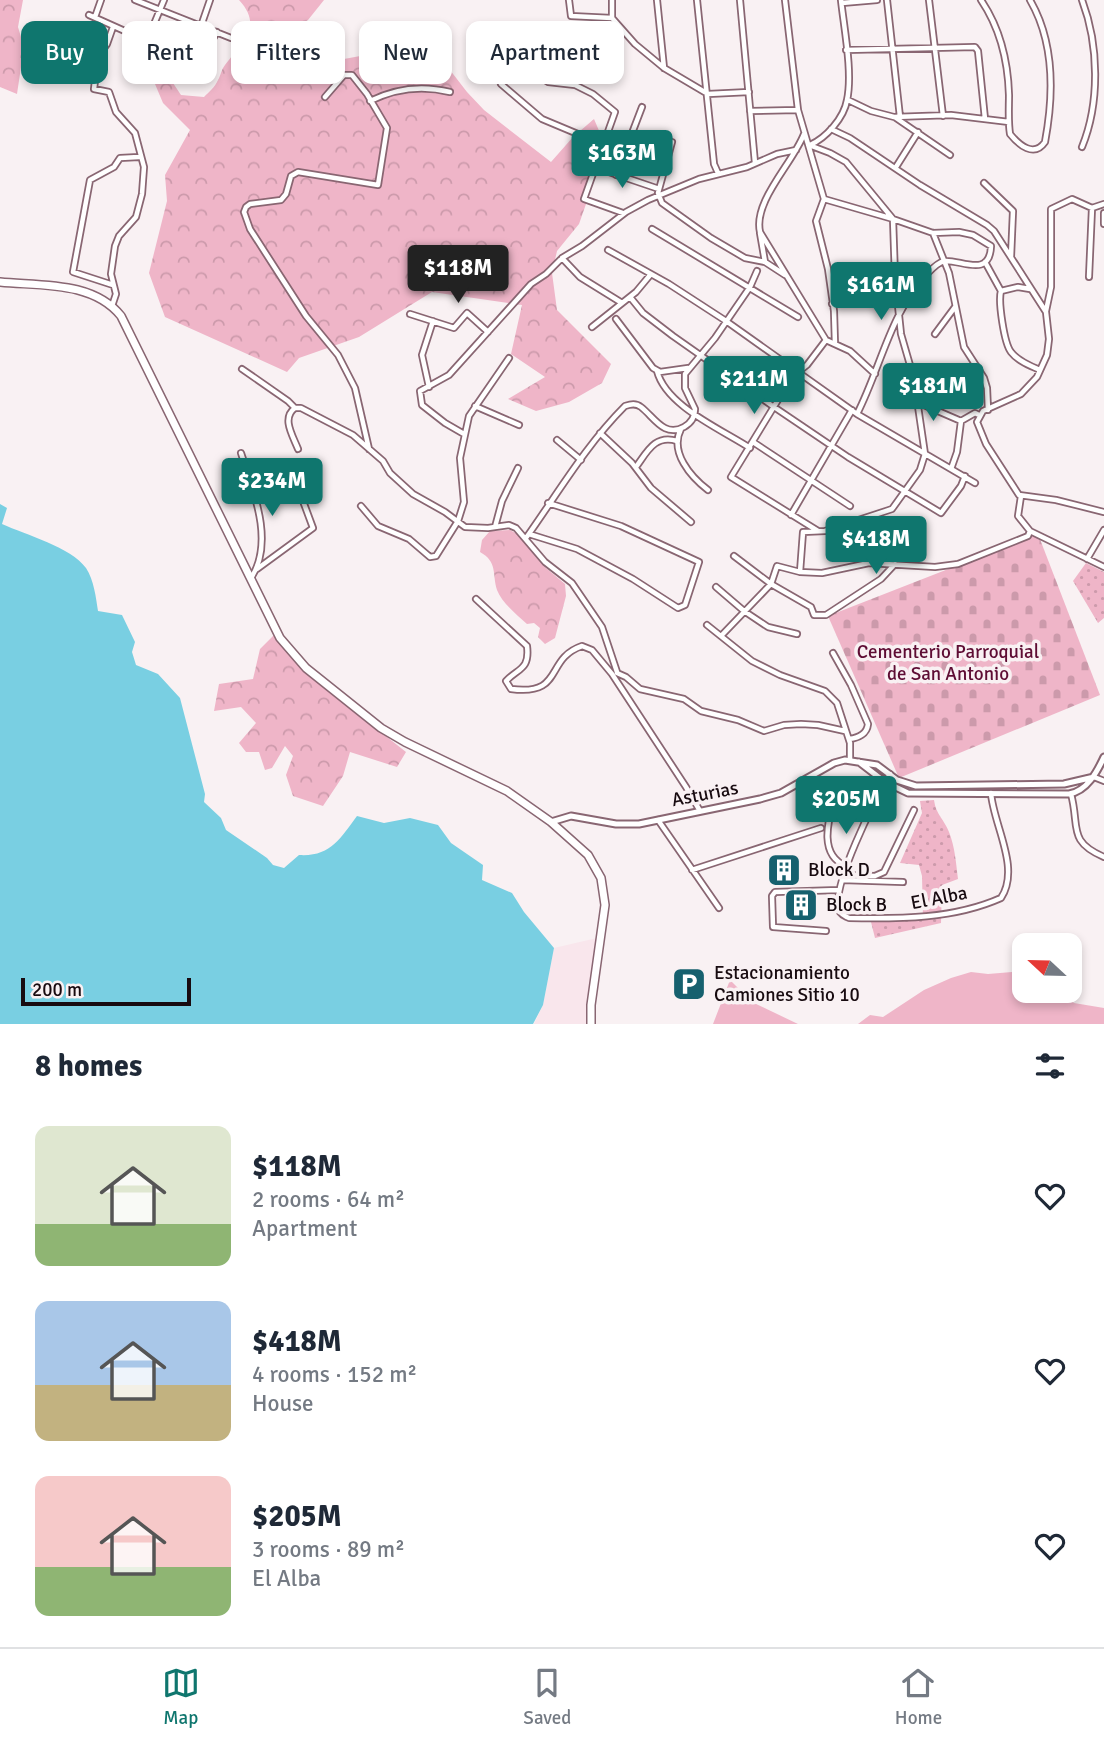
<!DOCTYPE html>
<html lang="en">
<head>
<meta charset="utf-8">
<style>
	body { margin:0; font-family:Signika,sans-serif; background:#f6f6f7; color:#1f2937; height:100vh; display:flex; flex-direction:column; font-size:26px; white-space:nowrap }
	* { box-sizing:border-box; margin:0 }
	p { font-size:23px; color:#747a83 }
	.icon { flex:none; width:38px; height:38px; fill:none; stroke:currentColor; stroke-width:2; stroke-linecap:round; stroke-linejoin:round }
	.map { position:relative; height:1024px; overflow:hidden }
	.details { display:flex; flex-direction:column; background:#fff; flex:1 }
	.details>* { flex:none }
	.hud { position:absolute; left:21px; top:21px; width:700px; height:63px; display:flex; gap:14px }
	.needle { width:46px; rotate:292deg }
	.tools { position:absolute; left:1012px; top:933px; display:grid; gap:14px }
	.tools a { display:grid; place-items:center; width:70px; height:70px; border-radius:14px; background:#fff; box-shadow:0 4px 10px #0003; font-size:35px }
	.scale { position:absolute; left:21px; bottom:18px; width:170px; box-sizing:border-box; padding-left:7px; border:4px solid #180b10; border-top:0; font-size:19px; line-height:24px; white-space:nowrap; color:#180b10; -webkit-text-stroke:5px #f9f1f3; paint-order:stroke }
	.price { position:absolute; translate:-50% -60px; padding:0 16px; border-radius:7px; background:#0f766e; color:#fff; font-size:23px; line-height:46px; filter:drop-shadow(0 2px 4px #0008) }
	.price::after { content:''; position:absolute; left:50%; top:42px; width:21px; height:16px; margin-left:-10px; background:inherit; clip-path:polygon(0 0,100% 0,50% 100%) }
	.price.selected { background:#222; color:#fff }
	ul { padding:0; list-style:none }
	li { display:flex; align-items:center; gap:21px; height:175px; padding:0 35px }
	li span { display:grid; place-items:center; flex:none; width:196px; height:140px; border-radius:14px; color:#555 }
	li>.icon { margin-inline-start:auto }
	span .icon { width:84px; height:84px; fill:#fffc; stroke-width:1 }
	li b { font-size:30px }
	h2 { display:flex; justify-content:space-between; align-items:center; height:84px; padding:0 35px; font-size:30px }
	.chip { padding:0 24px; border-radius:14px; background:#fff; box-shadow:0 4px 10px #0003; font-size:24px; line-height:63px }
	.chip.selected { background:#0f766e; color:#fff }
	.tab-bar { display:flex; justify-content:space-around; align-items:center; height:98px; border-top:2px solid #e0e1e3; background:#fff; font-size:19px; color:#747a83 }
	.tab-bar a { display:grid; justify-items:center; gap:4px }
	.tab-bar .selected { color:#0f766e }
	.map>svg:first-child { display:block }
</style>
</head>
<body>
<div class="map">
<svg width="1104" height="1024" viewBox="0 0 1104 1024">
	<defs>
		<pattern id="forest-crowns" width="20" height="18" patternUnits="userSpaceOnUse" patternTransform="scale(1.75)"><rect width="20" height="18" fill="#efb5c8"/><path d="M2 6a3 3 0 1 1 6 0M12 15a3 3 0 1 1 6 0" fill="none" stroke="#cc9aab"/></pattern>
		<pattern id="cemetery-stones" width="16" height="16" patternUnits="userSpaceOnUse" patternTransform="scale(1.75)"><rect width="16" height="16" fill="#efb5c8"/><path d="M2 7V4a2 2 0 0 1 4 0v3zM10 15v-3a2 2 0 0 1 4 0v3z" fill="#cc9aab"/></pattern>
		<pattern id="park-dots" width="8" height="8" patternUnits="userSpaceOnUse" patternTransform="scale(1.75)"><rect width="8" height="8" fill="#efb5c8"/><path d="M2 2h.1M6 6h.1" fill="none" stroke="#cc9aab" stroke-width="1.8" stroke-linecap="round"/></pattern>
	</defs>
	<rect width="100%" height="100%" fill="#f9f1f3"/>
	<path fill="#f9e6ec" d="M597 938 586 1024H534L543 1005 554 948Z"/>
	<path fill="#efb5c8" d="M1024 971V990L1060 991 1074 1003 1104 1008V1024H858L870 1015 883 1017 924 990 951 978 971 972 988 974Z
		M730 980 752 1002 798 1024H713Z"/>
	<path fill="url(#forest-crowns)" d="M0 0H23L18 27 24 47 17 94 0 87Z
		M239 0H324L308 20 292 30 260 84 276 75 298 57 344 59 371 54H408L443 61 467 92 484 110 551 162 573 137 594 119 606 147 579 224 557 251 552 273 557 310 611 364 602 383 569 402 536 411 508 399 545 377 511 354 522 305 432 292 359 337 299 358 287 372 165 317 149 273 167 201 165 175 190 130 163 103 155 84 160 71H165L181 95 204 97C209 92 215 87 218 80 221 75 221 70 225 65 242 43 264 27 239 0Z
		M510 530 519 535 546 568 565 584 566 596 555 638 545 644 538 637 540 628 534 623 527 624C517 615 502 603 497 590 492 574 498 562 480 552L482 540 490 531Z
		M274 635 302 670 406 752 397 767 350 752 343 776 323 806 293 796 286 775 293 756 285 746 272 768 265 770 259 752H246L239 743 256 723 241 707 214 711 219 684 253 679 260 649Z"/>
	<path fill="url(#cemetery-stones)" d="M1038 534 1100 695 899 778 828 616Z"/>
	<path fill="url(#park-dots)" d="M1086 563 1104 572V618L1098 623 1073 581Z
		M934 800C936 815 944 819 949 832 955 847 956 863 958 879L942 885 941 923 875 938 871 922 923 920 922 876 919 865 900 863 922 813 920 801Z"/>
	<path fill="#79cfe2" d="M0 504 7 508 2 524C26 535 71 547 86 568 94 580 96 598 98 611L122 615 135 642 132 652 136 665 158 674 180 698 205 794 204 802 221 818 226 830 267 858 273 865 284 868 299 855C330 857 340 839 357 816L384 823 410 818 438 825 451 843 483 865 482 880 512 893 524 912 554 948 543 1005 533 1024H0Z"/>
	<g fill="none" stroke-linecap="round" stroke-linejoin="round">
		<g stroke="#896672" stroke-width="8">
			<path id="minor" d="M135 0 231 38
				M569 0 571 16 612 18
				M612 0V18L635 44 664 68 708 94 749 92
				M657 0 664 68
				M697 0 714 164 718 173
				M740 0 755 163
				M785 0 798 110 824 199 816 221 828 269 834 311 835 344
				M887 0 900 117
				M929 0 943 116
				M981 0C1000 28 1008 61 1009 95 1009 108 1008 121 1010 134 1019 145 1034 158 1045 142 1054 94 1055 43 1030 0
				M842 3 877 0
				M89 15 194 62H199L217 32
				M95 17 101 0
				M201 26 210 0
				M147 41 164 0
				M846 50 975 47 978 51 985 119
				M526 68 548 82 575 85 593 94 615 112 584 199 623 213
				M501 84 542 119 585 137 602 147
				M325 97 344 75H352L367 94 387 128 378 185 298 172 291 176 286 194 281 200 250 204 246 207 244 212 250 229 306 316 338 355 355 388 369 449
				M848 100 871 111 894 117 951 115 1009 122
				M370 101C396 88 422 85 450 92
				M750 111 798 110
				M896 118 950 155
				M831 129 850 138 920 185 987 225 994 231 1046 312 1049 339 1047 355 1037 377 1021 394 983 411 977 422 986 444 1019 495 1056 500 1104 512
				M804 134C793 163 753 201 760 232L826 340 850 351 875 374
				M672 142 658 193 662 203 711 238 745 258 765 262
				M809 145 830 153 846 162 893 219 933 233 959 232 973 235 991 246C990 279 960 259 944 261 937 263 932 269 927 274 890 313 881 367 857 414
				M810 145C826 138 844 118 847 100 853 73 844 28 841 0
				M1082 147C1100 103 1099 45 1082 0
				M594 167 659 189
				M896 167 918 132
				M616 175 642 107
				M984 183 1013 211 1011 257
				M1104 213V224
				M652 229 798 317
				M760 233 765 262 785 275
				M933 233 949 273 964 347 984 378 987 388 988 410
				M608 250 669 284 726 321 857 414 975 483
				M562 258 580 277 622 303
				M985 262 1001 291C998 301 1004 343 1011 352 1018 361 1030 366 1040 370
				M1089 277 1092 208
				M113 285 73 272 90 180 114 167 120 158 139 157
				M1001 291 1018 287 1030 289
				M630 297 643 313 673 336 774 407 848 457 941 513 961 486 965 476
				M832 304 896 287
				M112 306 116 294 111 274 115 246 119 236 136 217 142 194 144 167 135 133 116 112 109 92 94 89 98 56 107 44 113 27
				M1046 311 1051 287V209L1072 199 1092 208 1104 204
				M410 314 454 328 467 313 488 332
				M616 319 653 368 660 372 688 368
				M592 327 636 292 651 274
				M935 334 955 307
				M242 369 288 401 295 408
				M657 371C666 406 721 429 750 448
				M429 387 422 355 433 321
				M917 402 961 421
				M475 406 519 425
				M681 429C669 452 691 477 708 490
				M600 433 632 463 651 488 691 522
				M464 434 445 423 422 405 420 391 449 375 531 284 546 274 562 258 582 246 626 212 648 200 699 179 747 167 777 154 796 150
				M557 440 581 460
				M753 442 850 506
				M298 449C293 436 281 418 295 408H301L353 435 383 461 390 473 413 494 445 512 465 527 488 528 509 525 516 528 545 562 572 583 602 627 617 672
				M241 453C253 490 275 542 251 578
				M636 467C647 452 655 434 677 441
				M951 469 957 452 961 421 975 413 979 415
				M1021 496 1018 516 1030 531 1104 567
				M361 506 378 526 409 539 430 557 436 556 458 521 464 502 460 458 469 416 509 358
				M791 515 852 410
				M495 527 502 501 518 468
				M818 531 731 477 792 377 807 365 826 340
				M529 534 577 549 633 579 678 608 685 605 699 562 621 526 548 503
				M526 538C558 493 586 445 625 406 631 404 636 403 641 407 654 417 664 438 684 427 691 423 695 417 695 409L685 388V374L715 338 750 287 757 271
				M734 556 771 584 811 607 814 615H826L881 579 895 564
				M1087 559 1104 530
				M257 569 313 528 303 501
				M800 572 803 532 825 531 892 509 920 470 925 454 914 379 901 334 895 277 893 219 824 199
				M716 587 744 611 768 627 797 634
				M476 599 527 646C530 670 518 668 506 681L511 689C565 696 544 659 582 646L592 650 612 674 686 787 700 811
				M707 625 752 661 780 675 825 691 837 703 850 743V760
				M721 636 771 584 777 566 800 572 822 573 869 563 935 567 958 564 1028 536 1030 531
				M833 653 851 685 868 724C867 734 858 738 849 739
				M617 673 626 677 640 689 684 699 701 711 738 720 764 731 784 725 801 724 818 725 845 731
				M890 774C877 796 828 890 840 912 843 916 845 916 849 918 900 919 954 919 1001 898 1021 868 993 824 991 793
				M1094 777 1104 781
				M1071 794C1080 827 1067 841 1104 857
				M658 820 719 908
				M846 866C814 853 832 810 837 785L859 784
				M692 870 821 828
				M844 875 875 876 884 872 914 810
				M842 880 903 882
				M826 931 773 927 772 896 775 892 839 890"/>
		</g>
		<g stroke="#896672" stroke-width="9">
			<path id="tertiary" d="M859 762 885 782 908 793 1069 794C1087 791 1097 772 1104 757
				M551 822 571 816 616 824H639L760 799 781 793 834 763 845 760 877 765 897 780 916 786 1064 784 1094 777"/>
		</g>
		<g stroke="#896672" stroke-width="10">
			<path id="primary" d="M0 282C41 286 93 281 121 316L280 638 306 668 381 728 405 742 507 791 551 822 588 855 601 878 605 905 591 1005V1024"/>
		</g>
		<use href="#minor" stroke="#fff" stroke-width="4.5"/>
		<use href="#tertiary" stroke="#fff" stroke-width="5"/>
		<use href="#primary" stroke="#fff" stroke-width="7"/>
	</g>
	<defs>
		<g id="building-square" transform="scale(1.75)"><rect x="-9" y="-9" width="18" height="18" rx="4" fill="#16606e" stroke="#f9f1f3"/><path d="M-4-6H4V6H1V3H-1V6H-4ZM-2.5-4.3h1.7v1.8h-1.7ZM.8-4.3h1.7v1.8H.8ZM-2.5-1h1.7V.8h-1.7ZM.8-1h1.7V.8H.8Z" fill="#fff"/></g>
		<g id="parking-square" transform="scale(1.75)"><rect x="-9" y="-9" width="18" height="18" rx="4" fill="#16606e" stroke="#f9f1f3"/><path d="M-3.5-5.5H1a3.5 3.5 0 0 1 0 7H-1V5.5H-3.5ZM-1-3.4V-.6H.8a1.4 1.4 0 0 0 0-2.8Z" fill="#fff"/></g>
	</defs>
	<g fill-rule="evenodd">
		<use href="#building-square" x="784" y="870"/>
		<use href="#building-square" x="801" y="905"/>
		<use href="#parking-square" x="689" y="984"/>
	</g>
	<g text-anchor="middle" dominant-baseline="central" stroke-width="7" stroke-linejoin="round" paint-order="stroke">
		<g font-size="19" fill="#5e0d34" stroke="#f9f1f3">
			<text x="948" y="652">Cementerio Parroquial<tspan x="948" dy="22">de San Antonio</tspan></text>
		</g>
		<g font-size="19" fill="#180b10" stroke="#f9f1f3">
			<text transform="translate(705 794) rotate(-11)">Asturias</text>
			<text transform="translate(939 898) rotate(-11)">El Alba</text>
		</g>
		<g font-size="19" fill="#180b10" stroke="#f9f1f3" text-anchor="start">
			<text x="808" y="870">Block D</text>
			<text x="826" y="905">Block B</text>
			<text x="714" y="973">Estacionamiento<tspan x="714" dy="22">Camiones Sitio 10</tspan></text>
		</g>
	</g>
</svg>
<div class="tools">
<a><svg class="needle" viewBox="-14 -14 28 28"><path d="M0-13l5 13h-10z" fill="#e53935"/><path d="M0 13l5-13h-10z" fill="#747a83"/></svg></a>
</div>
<div class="scale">200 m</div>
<b class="price" style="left:622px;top:190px">$163M</b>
<b class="price selected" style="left:458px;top:305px">$118M</b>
<b class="price" style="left:881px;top:322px">$161M</b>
<b class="price" style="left:754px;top:416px">$211M</b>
<b class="price" style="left:933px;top:423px">$181M</b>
<b class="price" style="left:272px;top:518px">$234M</b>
<b class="price" style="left:876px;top:576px">$418M</b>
<b class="price" style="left:846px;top:836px">$205M</b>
<div class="hud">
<a class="chip selected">Buy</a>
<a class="chip">Rent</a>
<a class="chip">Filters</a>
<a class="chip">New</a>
<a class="chip">Apartment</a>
</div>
</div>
<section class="details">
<h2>8 homes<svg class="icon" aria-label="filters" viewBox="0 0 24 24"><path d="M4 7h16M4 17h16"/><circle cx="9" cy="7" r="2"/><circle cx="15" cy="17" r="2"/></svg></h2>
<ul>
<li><span style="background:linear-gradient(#dfe7d0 70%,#8fb573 0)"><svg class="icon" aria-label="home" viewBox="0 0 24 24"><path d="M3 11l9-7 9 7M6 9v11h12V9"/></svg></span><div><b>$118M</b><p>2 rooms · 64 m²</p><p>Apartment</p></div><svg class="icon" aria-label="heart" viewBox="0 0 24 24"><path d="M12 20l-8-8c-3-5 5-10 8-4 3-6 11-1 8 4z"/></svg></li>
<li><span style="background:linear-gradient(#a9c7e8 60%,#c2b280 0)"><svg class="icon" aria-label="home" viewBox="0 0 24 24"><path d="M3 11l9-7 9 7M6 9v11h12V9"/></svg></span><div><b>$418M</b><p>4 rooms · 152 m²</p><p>House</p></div><svg class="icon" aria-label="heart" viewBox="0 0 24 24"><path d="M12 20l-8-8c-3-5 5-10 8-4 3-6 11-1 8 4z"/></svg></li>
<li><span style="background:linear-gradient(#f6c9c9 65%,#8fb573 0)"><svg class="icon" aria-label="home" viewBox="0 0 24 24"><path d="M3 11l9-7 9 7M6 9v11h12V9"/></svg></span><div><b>$205M</b><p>3 rooms · 89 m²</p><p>El Alba</p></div><svg class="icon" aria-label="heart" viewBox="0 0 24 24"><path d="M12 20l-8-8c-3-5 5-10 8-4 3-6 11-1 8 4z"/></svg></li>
</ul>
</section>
<nav class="tab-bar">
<a class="selected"><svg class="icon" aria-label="map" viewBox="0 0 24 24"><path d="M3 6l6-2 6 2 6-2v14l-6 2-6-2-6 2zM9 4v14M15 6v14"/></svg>Map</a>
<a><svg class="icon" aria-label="saved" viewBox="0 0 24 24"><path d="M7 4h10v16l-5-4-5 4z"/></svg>Saved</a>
<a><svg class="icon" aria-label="home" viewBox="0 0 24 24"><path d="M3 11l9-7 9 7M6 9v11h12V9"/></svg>Home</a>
</nav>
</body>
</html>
